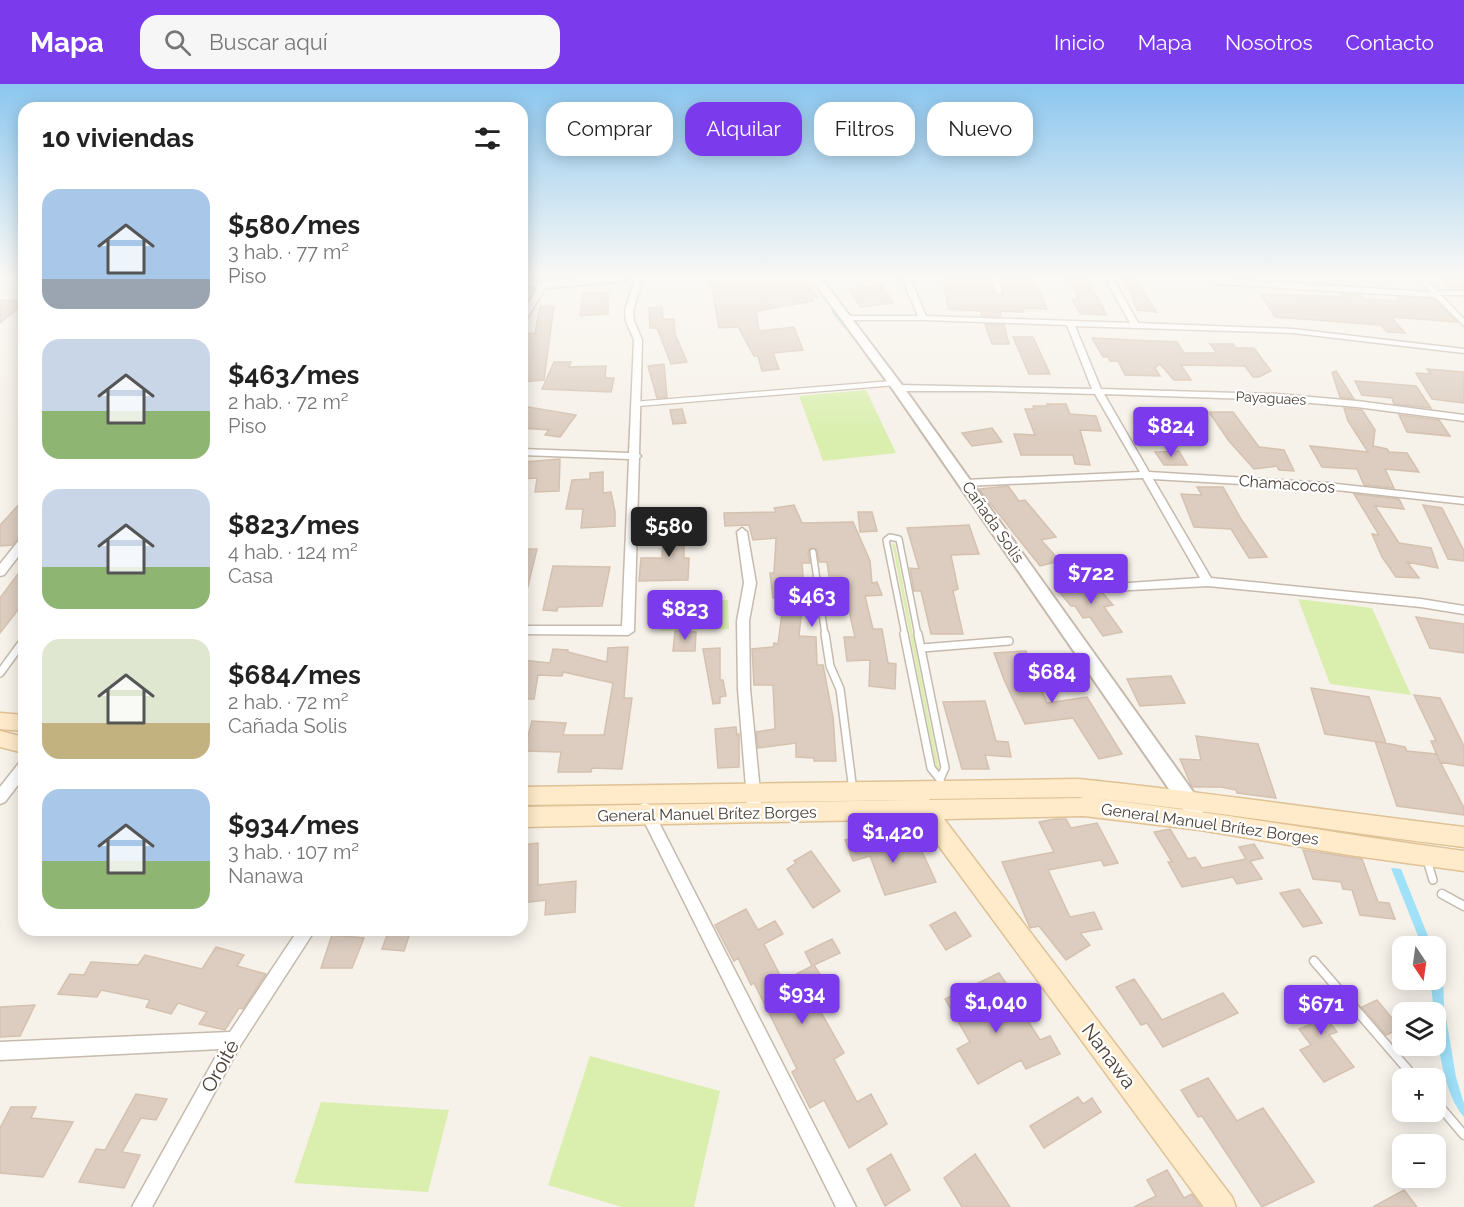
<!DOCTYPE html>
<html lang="es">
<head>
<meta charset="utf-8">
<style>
	body { margin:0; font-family:Raleway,sans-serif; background:#f6f6f6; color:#222; height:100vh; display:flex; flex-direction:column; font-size:22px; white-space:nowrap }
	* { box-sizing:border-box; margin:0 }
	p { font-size:20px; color:#767676 }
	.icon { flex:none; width:33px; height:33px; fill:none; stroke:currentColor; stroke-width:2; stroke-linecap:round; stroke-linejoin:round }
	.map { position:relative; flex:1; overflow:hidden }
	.sheet { position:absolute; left:18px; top:18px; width:510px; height:834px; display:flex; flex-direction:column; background:#fff; border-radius:18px; box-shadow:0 3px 15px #0003 }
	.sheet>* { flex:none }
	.hud { position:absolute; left:546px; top:18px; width:570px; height:54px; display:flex; gap:12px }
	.needle { width:39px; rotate:167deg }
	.controls { position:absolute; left:1392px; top:852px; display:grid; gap:12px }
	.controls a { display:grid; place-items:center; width:54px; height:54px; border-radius:12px; background:#fff; box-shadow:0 3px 15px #0003; font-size:30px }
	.price { position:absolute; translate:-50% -51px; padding:0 14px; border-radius:6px; background:#7c3aed; color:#fff; font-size:20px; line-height:39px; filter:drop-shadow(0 2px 3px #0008) }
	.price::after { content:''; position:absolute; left:50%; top:36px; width:18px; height:14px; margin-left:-9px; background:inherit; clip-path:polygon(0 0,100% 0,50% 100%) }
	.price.active { background:#222; color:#fff }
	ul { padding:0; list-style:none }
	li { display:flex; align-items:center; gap:18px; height:150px; padding:0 24px }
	li span { display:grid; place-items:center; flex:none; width:168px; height:120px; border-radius:18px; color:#555 }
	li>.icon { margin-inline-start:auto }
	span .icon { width:72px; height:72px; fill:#fffc; stroke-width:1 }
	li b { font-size:26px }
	h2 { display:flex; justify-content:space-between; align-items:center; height:72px; padding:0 24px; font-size:26px }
	.pill { padding:0 21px; border-radius:18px; background:#fff; box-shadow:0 3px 15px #0003; font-size:21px; line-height:54px }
	.pill.active { background:#7c3aed; color:#fff }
	header { display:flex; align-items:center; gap:36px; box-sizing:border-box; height:84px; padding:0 30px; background:#7c3aed; color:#fff }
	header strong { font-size:28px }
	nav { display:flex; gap:33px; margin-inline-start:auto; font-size:21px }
	.search { width:420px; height:54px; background:#f6f6f6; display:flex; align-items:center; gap:15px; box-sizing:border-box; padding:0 21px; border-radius:18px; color:#767676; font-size:22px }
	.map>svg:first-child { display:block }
</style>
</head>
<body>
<header>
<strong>Mapa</strong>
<div class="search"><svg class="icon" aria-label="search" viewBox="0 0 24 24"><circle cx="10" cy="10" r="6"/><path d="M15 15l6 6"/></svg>Buscar aquí</div>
<nav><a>Inicio</a><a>Mapa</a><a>Nosotros</a><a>Contacto</a></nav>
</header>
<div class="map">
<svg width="1464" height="1123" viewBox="0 0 1464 1123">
	<rect width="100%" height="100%" fill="#f6f1e9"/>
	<path fill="#daefae" d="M866 306 896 369 823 377 799 312Z
		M892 459 895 460 940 689 937 688Z
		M1298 515 1372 524 1411 611 1330 600Z
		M728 516 729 545 660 547V519Z
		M590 972 720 1007 694 1123H622L548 1101Z
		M321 1018 449 1026 428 1108 294 1099Z"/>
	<path fill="#9fe1f9" d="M1391 784 1401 785 1432 862H1422Z
		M1436 871 1443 890 1444 922 1456 993 1464 1020V1033C1438 1003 1436 934 1430 896H1436Z"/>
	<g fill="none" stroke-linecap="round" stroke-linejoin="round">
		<path stroke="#9fe1f9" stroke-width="4" d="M834 228 847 244"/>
	</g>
	<path fill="#dccdc0" stroke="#d5c1af" stroke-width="1.5" d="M943 194H989L996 211 1004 210 1001 194H1030L1034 204H1039L1047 225 1023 224 1024 228 1000 227 1001 232H982L981 227 948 225Z
		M1069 194H1087L1107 231 1080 230 1072 215H1078Z
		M1125 194H1135L1157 228 1137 226Z
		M1441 194H1464V205H1452Z
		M807 197 817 212 812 213 814 217 756 227 759 247 794 243 803 266 773 269 779 285 762 287 758 272H754L738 243 719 244 711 199Z
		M881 200 894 219 861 223 849 206Z
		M583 209H608V230L580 232Z
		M1261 210 1344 213 1341 210 1361 211 1365 215 1400 217 1396 213 1434 215 1457 238 1391 233 1405 249 1387 248 1381 241 1275 233Z
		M0 216 24 217V219L0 239Z
		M554 222 544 296 522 298V250L535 249 540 223Z
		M662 223 663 235H674L675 250 687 278 671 280 657 244H650L649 224Z
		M985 240 1004 241 1009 260H992Z
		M1013 253H1033L1050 290H1029Z
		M1092 254 1177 258 1184 269H1214L1216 268 1210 260H1233L1236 264H1254L1271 287 1259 293H1253L1245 282 1181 281 1191 296H1174L1160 280 1155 284 1160 292 1125 291 1118 277H1110L1108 273H1103Z
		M554 278H571L569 283 606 282 605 294H614L611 308 542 305Z
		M664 280 667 313 657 314 648 282Z
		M1427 285 1464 288V319L1432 315 1416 289 1431 290Z
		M1336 287 1354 315 1340 313 1332 289Z
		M1355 297 1416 302 1431 324 1394 320 1392 314 1362 311Z
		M1047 320H1066L1070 330 1096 332 1101 347 1080 346 1090 381 1075 380 1073 371H1021L1014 350 1035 351 1025 325H1034L1033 322H1048Z
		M528 323 576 331 560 353 545 351 549 346 522 344V326H526Z
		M1344 324 1362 326 1375 346 1373 362 1387 365 1389 368 1407 369 1419 388 1385 385 1394 404 1364 401 1357 385 1322 383 1310 362 1368 368 1348 337Z
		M682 325 686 339 673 340 670 326Z
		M1209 328H1233L1259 363 1284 366 1294 387 1279 386 1277 382 1254 385 1229 357Z
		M1399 331 1439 336 1450 352 1407 348Z
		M992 344 1002 358 972 362 962 349Z
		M1179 367 1187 381H1164L1155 368Z
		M560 375 559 407 535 408 537 394 522 395 523 378Z
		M603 388V409L611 408 615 428V442L581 444 583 425H566L572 396 590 395V389Z
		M1008 402 1019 417 1025 416 1056 453 1041 456 1060 477 1040 482 979 405Z
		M1197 403H1223L1241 435 1267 473 1249 474 1231 445 1194 443 1181 410 1202 411Z
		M1354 410 1399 415 1404 425 1375 422 1399 459 1431 464 1438 484 1407 478 1419 494 1396 493 1382 473 1372 450 1379 451Z
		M24 415V452L18 454 12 461 0 462V441Z
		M794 421 802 439 853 438 870 477 872 499 877 498 882 511 865 512 873 545H882L888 579 896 580 895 605 869 602 870 576 847 577 844 553H855L841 492H829L827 478H819L817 465 810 464 808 468 810 479H802L804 505 799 552 816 553 817 581H823L833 633 836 677H814V674L796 673V659L758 664 756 648 775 645 773 601H754L752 565 773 563 774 559 778 560 784 514H773L770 489H774L776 454 753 456 749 441 725 442 724 429 776 428 774 424Z
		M1423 421 1442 424 1464 467V477L1448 475Z
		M858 428H872L877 447 860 448Z
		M688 436 689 448 684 449V474H689L688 496 639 497 641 474H662L663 456H670V437Z
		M969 441 979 470 951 471 958 505 953 507 963 550H931L921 507H914L910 484 919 485 907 444Z
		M522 465H537L527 506H522Z
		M24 482V518L0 549V514Z
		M553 482 610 483 602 522 558 523 557 527 543 526Z
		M1091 495 1113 521 1104 523 1122 548 1103 552 1090 533 1083 534 1075 522H1071L1056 504Z
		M1416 533 1464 540V569L1430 564Z
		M675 547 696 548 695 567H673Z
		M628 563 624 614H632L622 685 592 684 591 688H558L561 668 524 667 532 637 566 639 563 651H604L613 599 563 588 562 592 538 591 534 615H522V576L550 579 553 565 568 566V568L607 578 608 564Z
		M720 564V596H723L726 612 720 613V619L713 620 703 565Z
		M1026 567 1047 619 1087 613 1122 670 1099 675 1073 634 1025 640 1005 598 994 569Z
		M1171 592 1185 619 1140 622 1127 595Z
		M1311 604 1369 613 1386 659 1325 650Z
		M1414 611 1440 614 1464 662V682L1440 678 1431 657H1436Z
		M985 617 996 657 1008 658 1011 673 985 671 989 685H962L943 618Z
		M736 643 737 651 739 650V683L718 684 715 645Z
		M1196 652 1258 660 1276 714 1237 709 1236 706 1221 703H1192L1180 675 1201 676Z
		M1375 657 1405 663 1407 667 1436 670 1464 724V731L1397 722Z
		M1055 735H1066L1071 744 1097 739 1118 779 1104 782 1101 776 1048 786 1070 833 1094 828 1102 845 1080 849 1090 861 1066 876 1039 842 1030 844 1002 778 1054 768 1039 738Z
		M1170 745 1188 775 1195 773 1202 784 1246 775 1239 763 1254 760 1263 774 1250 777 1262 795 1237 800 1233 793 1182 803 1168 778H1172L1154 748Z
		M874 749 882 768 918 759 936 798 885 811 870 772 853 777 845 756Z
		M538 759V801L576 797 575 828 545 831 546 816 522 819V761Z
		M1303 766 1362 775 1378 818 1389 819 1395 835 1360 831 1352 806 1343 805 1341 798 1313 795Z
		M811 767 840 807 813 824 787 785 796 779 794 777Z
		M1299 805 1322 839 1303 843 1280 809Z
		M746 825 758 846 775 837 783 850 764 860 783 897 812 882 805 868 832 855 840 869 814 881 821 892 805 900 844 969 834 975 857 1018 871 1010 887 1040 849 1064 824 1016 810 1024 792 988 797 985 754 899 751 901 738 874 734 877 715 841Z
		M955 828 971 852 946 866 930 841Z
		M389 846H411L404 867 382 865Z
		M332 851 364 854 352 884H321Z
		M216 863 244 871 237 882 266 890 243 925 239 924 225 946 199 940 207 928 178 919 171 930 146 923 150 916 101 906 97 913 58 910 70 890 84 891 91 878 138 881 145 871 202 885Z
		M999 889 1008 902 980 917 996 943 1023 929 1040 956 1050 952 1060 970 1026 985 1021 976 978 1000 957 965 970 958 945 915Z
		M1134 895 1162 936 1223 909 1238 929 1163 963 1147 939 1141 941 1116 903Z
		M1317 903 1337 927 1325 933 1337 948 1329 951 1354 983 1324 998 1300 966 1311 961 1299 945 1311 940 1292 914Z
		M1377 916 1395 938 1401 944 1386 951 1362 923Z
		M35 921 20 952 0 953V923Z
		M1208 994 1237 1037 1263 1024 1314 1098 1262 1123 1202 1032 1198 1033 1181 1006Z
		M136 1010 167 1015 156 1036 141 1034 122 1068 140 1071 124 1104 79 1098 96 1065 105 1066Z
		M1078 1013 1083 1020 1092 1014 1101 1028 1044 1064 1030 1042Z
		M11 1023H36L31 1034 73 1038 43 1093 0 1089V1044Z
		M891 1070 910 1106 885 1122 867 1085Z
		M975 1070 1010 1123H962L944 1094Z
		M1167 1086 1184 1114 1192 1110 1201 1123H1134L1156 1112 1147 1096Z
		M1404 1106 1417 1123H1373Z"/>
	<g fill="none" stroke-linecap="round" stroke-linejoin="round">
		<g stroke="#c6baad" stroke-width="7">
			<path id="service-far3" d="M636 320 894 299"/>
		</g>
		<g stroke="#c6baad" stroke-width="8">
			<path id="service-far2" d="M813 468 825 551
				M905 551 886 456 890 453 899 455 918 551"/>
		</g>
		<g stroke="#c6baad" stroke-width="10">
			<path id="service-far1" d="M825 550 830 582 840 605 853 707
				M904 550 931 684 940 695
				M918 550 945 684 940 695
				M922 564 1009 557
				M0 589 24 556
				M940 695 942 704
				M1427 776 1433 796"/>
		</g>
		<g stroke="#c6baad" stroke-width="11">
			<path id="service" d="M1442 810 1464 822
				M1314 877 1415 994
				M1436 1018 1464 1051"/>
		</g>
		<g stroke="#c6baad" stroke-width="3">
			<path id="minor" d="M635 194H643L633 227 634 237 642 256 639 370 641 372 639 374 634 547 628 551 522 550V542H622L629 375 522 371V365L629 369 634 256 626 237 625 227Z
				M902 194H910L926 232 1130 239 1105 194H1113L1138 239 1293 245 1464 265V269L1293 249 1075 242 1101 305 1276 310 1357 317 1464 331V337L1357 323 1276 316 1104 310 1149 388 1327 399 1464 414V420L1327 405 1153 395 1211 494 1421 515 1464 522V530L1421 523 1208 502 1111 507 1109 504 1111 501 1115 500 1200 494 1143 394 965 402 960 399 965 396 1140 388 1095 310 987 307H898L894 304 898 301 1092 305 1067 241 923 236H846L842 234 846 232H918Z
				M991 194H999L1002 209H996Z
				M1211 194 1430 208 1418 194H1425L1437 207H1464V211H1441L1464 235V242L1435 213 1217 200Z
				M540 199 547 201 526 236 522 238V229Z
				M742 444 747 448 756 499 749 537 750 605 762 728 760 732 755 734 750 732 748 728 738 605 737 537 744 499 737 448Z
				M24 454V465L4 491 0 492V480L20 455Z
				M24 677V693L5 718 0 720V703L19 679Z
				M645 719 650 721 856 1123H836L640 729 638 725 640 721Z
				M298 846H315L240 962 152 1123H132L220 965 0 976V958L230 948Z"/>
		</g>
		<g stroke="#c6baad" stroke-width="4">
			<path id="tertiary" d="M584 194H627L622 197 543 204 522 202V196L543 198Z
				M811 194H821L902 301 1201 719 1204 725 1201 731 1194 734 1187 731 894 307Z"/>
		</g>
		<g stroke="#dfc296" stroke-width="3">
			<path id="secondary" d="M0 629 24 631V647L0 645Z
				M0 647 24 653V669L0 663Z
				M1079 695C1208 708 1335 728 1464 743V763C1339 748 1216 727 1091 714 1216 728 1339 750 1464 767V787L1349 771 1200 746 1084 732 944 735 1232 1113 1236 1123H1204L919 735 522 743V723L912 716 522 721V703ZM1084 714 930 716 929 715 1079 713Z"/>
		</g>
		<use href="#service-far3" stroke="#fff" stroke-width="4.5"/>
		<use href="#service-far2" stroke="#fff" stroke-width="5"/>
		<use href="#service-far1" stroke="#fff" stroke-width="7"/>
		<use href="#service" stroke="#fff" stroke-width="8"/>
		<use href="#minor" fill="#fff" fill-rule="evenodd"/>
		<use href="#tertiary" fill="#fff" fill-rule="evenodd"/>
		<use href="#secondary" fill="#ffebca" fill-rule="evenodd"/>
	</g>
	<linearGradient id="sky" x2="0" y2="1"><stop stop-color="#8bc6ef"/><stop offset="0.55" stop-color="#fbf9f5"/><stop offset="1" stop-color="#fbf9f5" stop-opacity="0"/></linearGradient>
	<rect width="1464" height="351" fill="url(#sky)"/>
	<g text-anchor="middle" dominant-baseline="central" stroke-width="4.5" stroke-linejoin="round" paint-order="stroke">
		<g font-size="14" fill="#4b4036" stroke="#fff">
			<text transform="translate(1271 314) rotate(3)">Payaguaes</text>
		</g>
		<g font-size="16" fill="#4b4036" stroke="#fff">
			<text transform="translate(1287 400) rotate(4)">Chamacocos</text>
			<text transform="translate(993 438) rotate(55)">Cañada Solis</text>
			<text transform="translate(707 730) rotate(-1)">General Manuel Brítez Borges</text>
			<text transform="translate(1210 740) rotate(8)">General Manuel Brítez Borges</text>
		</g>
		<g font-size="20" fill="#4b4036" stroke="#fff">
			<text transform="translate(1109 972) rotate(53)">Nanawa</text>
			<text transform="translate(220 982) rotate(-61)">Oroité</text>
		</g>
	</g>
</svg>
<div class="controls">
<a><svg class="needle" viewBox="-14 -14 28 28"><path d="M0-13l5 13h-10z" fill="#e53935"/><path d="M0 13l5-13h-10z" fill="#767676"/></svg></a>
<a><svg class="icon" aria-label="layers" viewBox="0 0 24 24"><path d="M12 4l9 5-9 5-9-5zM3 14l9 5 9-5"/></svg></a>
<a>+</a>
<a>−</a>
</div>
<b class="price" style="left:1171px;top:374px">$824</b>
<b class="price active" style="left:669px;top:474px">$580</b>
<b class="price" style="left:1091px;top:521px">$722</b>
<b class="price" style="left:812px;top:544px">$463</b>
<b class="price" style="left:685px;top:557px">$823</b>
<b class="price" style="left:1052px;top:620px">$684</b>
<b class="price" style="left:893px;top:780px">$1,420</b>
<b class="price" style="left:802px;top:941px">$934</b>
<b class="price" style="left:996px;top:950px">$1,040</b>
<b class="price" style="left:1321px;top:952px">$671</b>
<div class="hud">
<a class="pill">Comprar</a>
<a class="pill active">Alquilar</a>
<a class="pill">Filtros</a>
<a class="pill">Nuevo</a>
</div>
<section class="sheet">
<h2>10 viviendas<svg class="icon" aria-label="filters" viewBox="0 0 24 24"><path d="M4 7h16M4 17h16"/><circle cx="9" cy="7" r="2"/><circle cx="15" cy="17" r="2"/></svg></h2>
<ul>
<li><span style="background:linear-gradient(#a9c7e8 75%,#9aa5b1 0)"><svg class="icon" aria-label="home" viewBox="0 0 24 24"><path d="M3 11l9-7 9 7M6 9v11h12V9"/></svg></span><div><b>$580/mes</b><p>3 hab. · 77 m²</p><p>Piso</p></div></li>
<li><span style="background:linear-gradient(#c9d6e8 60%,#8fb573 0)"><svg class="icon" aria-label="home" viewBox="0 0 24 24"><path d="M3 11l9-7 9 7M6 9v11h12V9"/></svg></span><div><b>$463/mes</b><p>2 hab. · 72 m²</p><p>Piso</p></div></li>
<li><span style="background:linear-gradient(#c9d6e8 65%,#8fb573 0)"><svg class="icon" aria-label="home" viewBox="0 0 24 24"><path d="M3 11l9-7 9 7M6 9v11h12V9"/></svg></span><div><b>$823/mes</b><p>4 hab. · 124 m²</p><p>Casa</p></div></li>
<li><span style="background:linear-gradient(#dfe7d0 70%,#c2b280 0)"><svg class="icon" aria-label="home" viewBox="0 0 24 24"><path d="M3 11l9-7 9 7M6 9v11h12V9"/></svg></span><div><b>$684/mes</b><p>2 hab. · 72 m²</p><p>Cañada Solis</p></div></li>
<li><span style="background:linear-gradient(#a9c7e8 60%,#8fb573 0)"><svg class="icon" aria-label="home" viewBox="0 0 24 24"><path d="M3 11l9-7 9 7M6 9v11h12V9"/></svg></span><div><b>$934/mes</b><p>3 hab. · 107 m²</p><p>Nanawa</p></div></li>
</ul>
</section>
</div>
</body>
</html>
